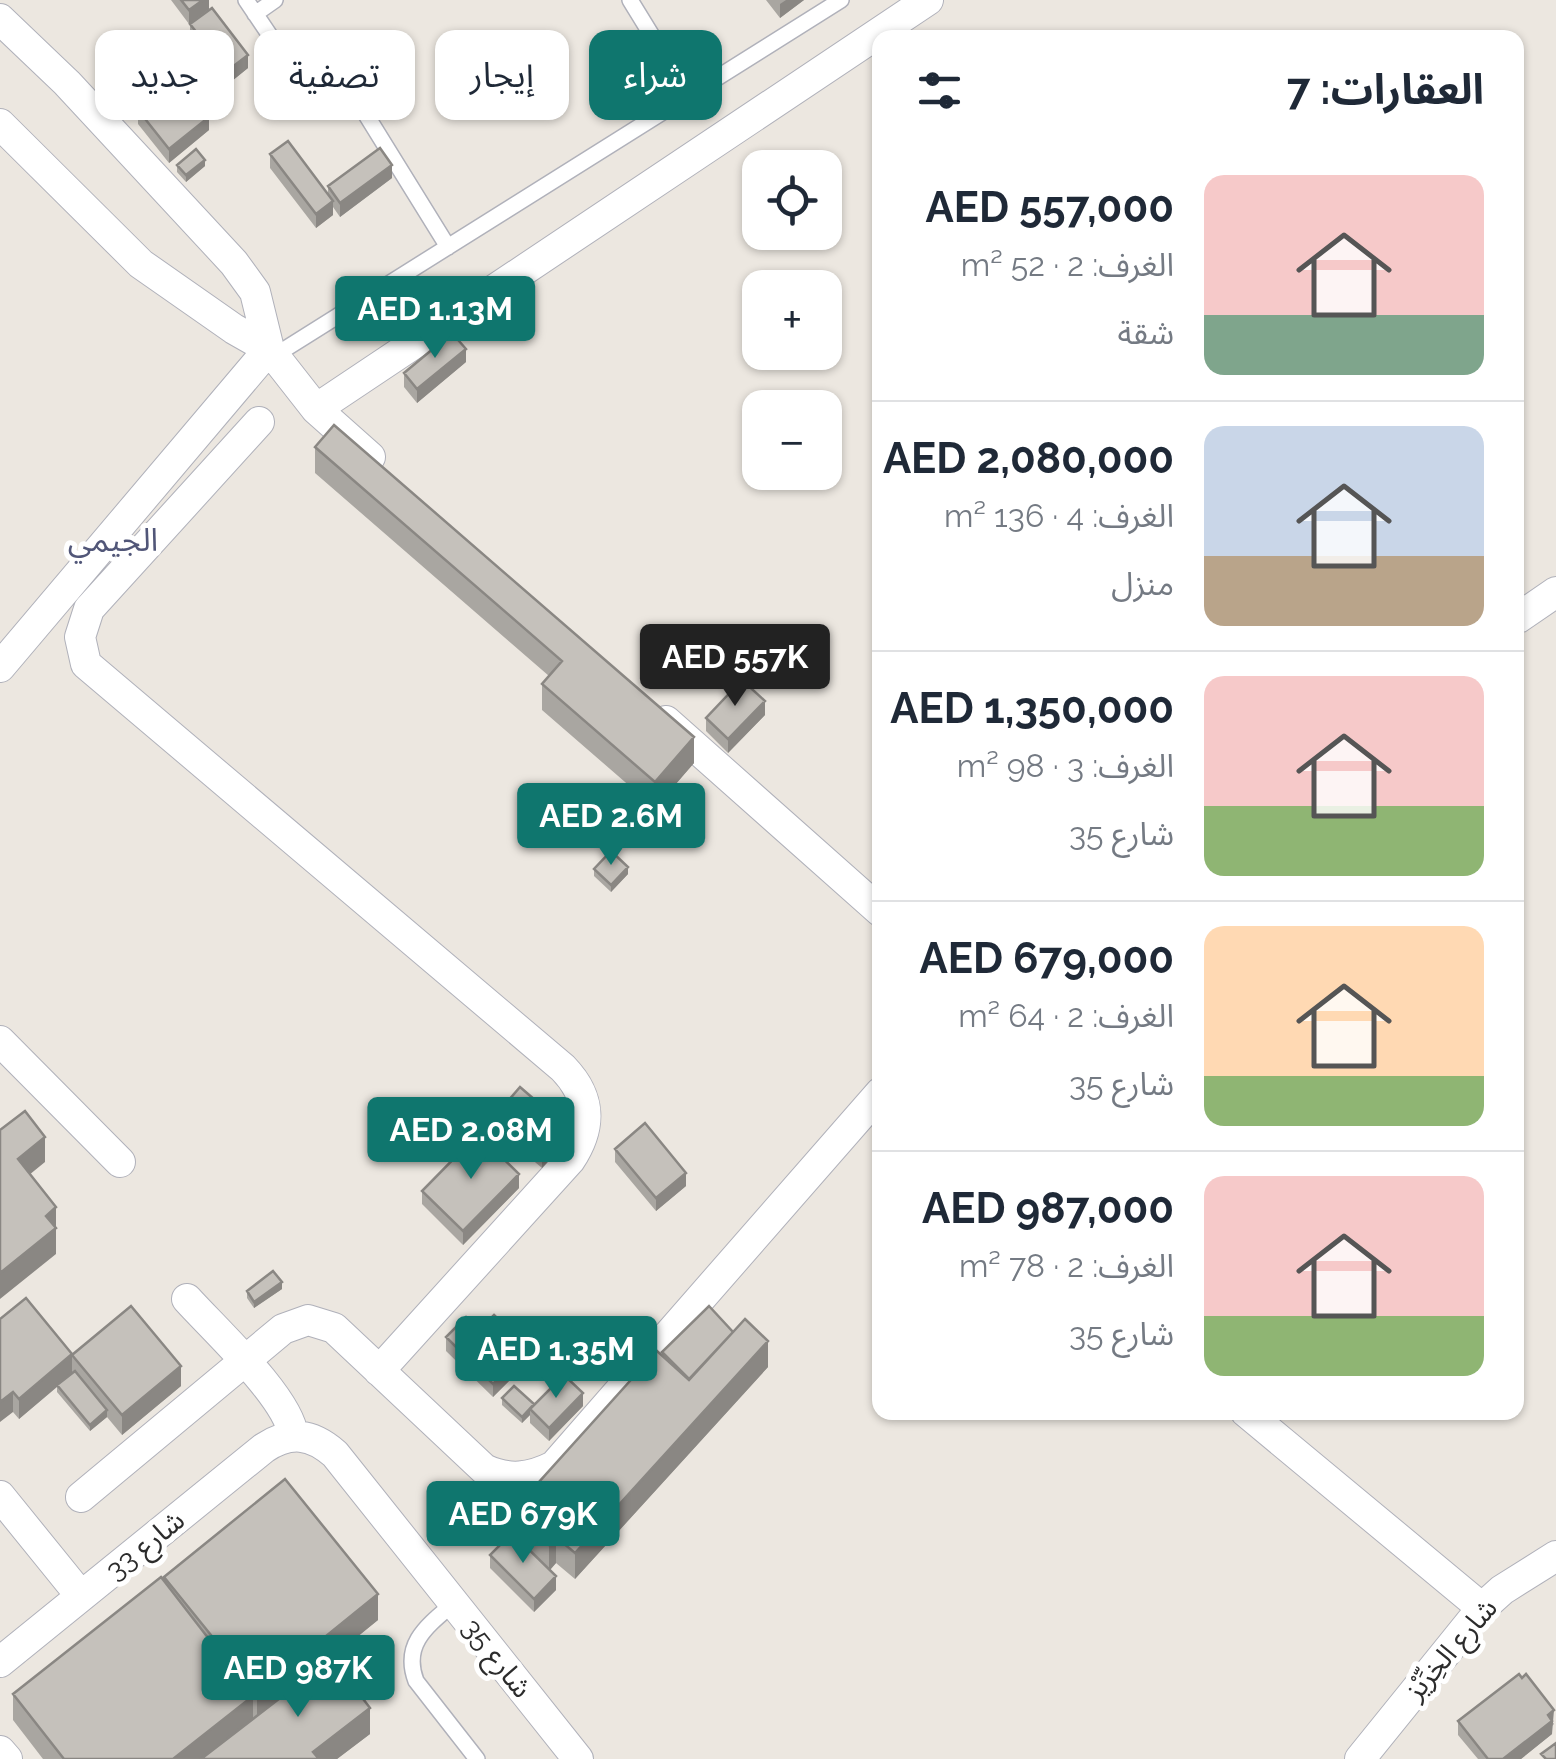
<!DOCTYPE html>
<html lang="ar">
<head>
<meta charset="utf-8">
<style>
	body { margin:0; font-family:Raleway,"Noto Sans Arabic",sans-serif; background:#f2f2f3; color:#1f2937; direction:rtl; height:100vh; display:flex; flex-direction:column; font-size:38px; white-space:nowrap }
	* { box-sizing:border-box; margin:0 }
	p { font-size:32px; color:#747a83 }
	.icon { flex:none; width:55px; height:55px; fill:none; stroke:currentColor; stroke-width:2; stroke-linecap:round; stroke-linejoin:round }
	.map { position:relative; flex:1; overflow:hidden; direction:ltr }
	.panel { position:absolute; left:872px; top:30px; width:652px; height:1390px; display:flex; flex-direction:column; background:#fff; border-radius:20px; box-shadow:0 2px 8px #0004; direction:rtl }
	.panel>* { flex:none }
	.hud { position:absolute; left:30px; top:30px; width:692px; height:90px; direction:rtl; display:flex; gap:20px }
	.tools { position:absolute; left:742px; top:150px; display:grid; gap:20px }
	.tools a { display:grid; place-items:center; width:100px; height:100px; border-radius:20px; background:#fff; box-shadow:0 2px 8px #0004; font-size:50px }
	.price { position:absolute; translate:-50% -85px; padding:0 22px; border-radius:10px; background:#0f766e; color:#fff; font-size:32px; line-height:65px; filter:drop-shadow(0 2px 5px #0008) }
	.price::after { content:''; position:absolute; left:50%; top:60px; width:30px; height:22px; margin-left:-15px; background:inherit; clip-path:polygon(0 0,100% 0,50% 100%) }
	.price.active { background:#222; color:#fff }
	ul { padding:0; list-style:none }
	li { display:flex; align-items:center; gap:30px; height:250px; padding:0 40px }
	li+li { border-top:2px solid #e0e1e3 }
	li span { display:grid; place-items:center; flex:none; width:280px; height:200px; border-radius:20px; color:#555 }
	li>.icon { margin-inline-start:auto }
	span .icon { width:120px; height:120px; fill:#fffc; stroke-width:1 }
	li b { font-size:42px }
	h2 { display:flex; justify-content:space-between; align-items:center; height:120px; padding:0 40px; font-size:42px }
	.chip { padding:0 35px; border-radius:20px; background:#fff; box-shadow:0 2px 8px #0004; font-size:35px; line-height:90px }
	.chip.active { background:#0f766e; color:#fff }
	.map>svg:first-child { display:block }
</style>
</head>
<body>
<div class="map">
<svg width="1556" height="1759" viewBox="0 0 1556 1759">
	<rect width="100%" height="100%" fill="#ece7e0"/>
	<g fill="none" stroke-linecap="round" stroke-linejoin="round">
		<g stroke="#b0b1ba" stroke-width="18">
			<path id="service" d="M246 0 291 67 308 77 334 83 357 100 448 247
				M630 0 689 96
				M255 14 275 0
				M274 356 841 0
				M454 1603C427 1626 402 1644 416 1681L477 1759"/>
		</g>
		<g stroke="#b0b1ba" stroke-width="32">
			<path id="minor" d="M0 19 67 83 234 263 255 292 269 349 0 667
				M0 124 141 264 234 329 269 349 316 409 370 457
				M316 409 928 0
				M259 422 89 609 80 637 86 664 563 1068C591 1097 592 1127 570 1160L379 1371
				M1518 618 1556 592
				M666 721 880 911
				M0 1041 120 1162
				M187 1299C214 1329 289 1398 293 1435
				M1246 1412 1482 1608
				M0 1496 81 1596
				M81 1497 283 1329 308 1320 334 1328 484 1469C509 1481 530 1478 554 1466L880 1093
				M0 1662 264 1448C290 1431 311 1433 335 1454L578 1759
				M0 1751 7 1759
				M1360 1759 1482 1608 1502 1590 1556 1556"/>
		</g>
		<use href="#service" stroke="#fff" stroke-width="15"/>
		<use href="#minor" stroke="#fff" stroke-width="30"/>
	</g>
	<path fill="#a9a6a1" d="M171 0H209V9L189 24Z
		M766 0H804L780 18Z
		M190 24 248 68 227 85 190 38Z
		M138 110 209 130 169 163 138 124Z
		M270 154 328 194V186L392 178 340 217 333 207V215L316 228 270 168Z
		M177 165 205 166 186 182 177 172Z
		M466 362 417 403 404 387V373Z
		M315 447 694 763 655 808 542 710V684L549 676 315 473Z
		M765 715 728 753 706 731V718Z
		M594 869 628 874 611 892 594 876Z
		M496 1115 566 1141 542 1168 496 1129Z
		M615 1149 686 1186 656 1211 615 1162Z
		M519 1188 463 1245 422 1204V1191Z
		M282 1289 254 1308 247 1298V1291Z
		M0 1319 72 1373V1355L181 1386 122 1435 107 1417 90 1431 57 1392V1387L19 1419 13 1412Z
		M480 1329 535 1363 521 1377 513 1368V1377L493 1397 446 1351V1337L480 1332Z
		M662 1352 768 1367 575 1579 556 1563 550 1570 556 1590 534 1612 490 1568V1555L512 1533V1512L662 1355Z
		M502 1398 534 1404 583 1406 549 1441 530 1423V1415L522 1423 502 1405Z
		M164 1577 378 1620 324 1664 370 1734 337 1759H43L13 1720V1694L164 1581Z
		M1522 1678 1554 1724 1552 1726V1734L1521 1759H1478L1458 1735V1721Z"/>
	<path fill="#8a8783" d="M203 0H209V9L189 24V10Z
		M786 0H804L780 18V4Z
		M248 55V68L227 85V71Z
		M209 117V130L169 163V149Z
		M205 160V166L186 182V175Z
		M392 165V178L340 217V203Z
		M333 201V215L316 228V214Z
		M466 349V362L417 403V389Z
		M765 701V715L728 753V739Z
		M694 737V763L655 808V782Z
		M628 867V874L611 892V885Z
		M566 1127V1141L542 1168V1155Z
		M45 1137V1162L18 1184V1159Z
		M686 1173V1186L656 1211V1198Z
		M519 1174V1188L463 1245V1231Z
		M56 1207V1254L0 1299V1273L46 1216Z
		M282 1282V1289L254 1308V1302Z
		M768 1341V1367L575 1579V1553Z
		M72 1354V1374L19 1419V1399Z
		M535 1356V1363L521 1377V1370Z
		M513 1364V1377L493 1397V1384Z
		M181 1366V1386L122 1435V1415Z
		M13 1392V1412L0 1422V1402Z
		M583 1393V1406L549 1441V1428Z
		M534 1404 530 1409V1415L522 1423V1417Z
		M107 1410V1417L90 1431V1425Z
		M556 1537V1563L549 1571V1545Z
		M556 1576V1590L534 1612V1599Z
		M378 1594V1620L257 1718V1692Z
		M253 1696V1721L206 1759H173Z
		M370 1708V1734L337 1759H313V1752Z
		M1554 1710 1552 1734 1521 1759H1503Z"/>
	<path fill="#c5c1bb" stroke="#8a8783" stroke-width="2.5" d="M181 0H203L189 10Z
		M212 8 248 55 227 71 190 24Z
		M178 78 209 117 169 149 138 110Z
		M288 141 333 201 316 214 270 154Z
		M380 148 392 165 340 203 328 186Z
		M196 149 205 160 186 175 177 165Z
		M452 333 466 349 417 389 404 373Z
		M334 425 694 737 655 782 542 684 562 661 315 447Z
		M742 680 765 701 728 739 706 718Z
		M611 851 628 867 611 885 594 869Z
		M520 1087 566 1127 542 1155 496 1115Z
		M25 1111 45 1137 18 1159 56 1207 46 1216 56 1228 0 1273V1130Z
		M645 1123 686 1173 656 1198 615 1149Z
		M478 1134 519 1174 463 1231 422 1191Z
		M273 1271 282 1282 254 1302 247 1291Z
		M26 1298 72 1354 19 1399 13 1392 0 1402V1319Z
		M131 1306 181 1366 122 1415 72 1355Z
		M709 1306 733 1332 689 1379 662 1352Z
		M494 1315 535 1356 521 1370 480 1329Z
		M466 1317 513 1364 493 1384 446 1337Z
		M745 1319 768 1341 575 1553 556 1537 549 1545 512 1512 657 1351 689 1380Z
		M75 1371 107 1410 90 1425 57 1385Z
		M564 1375 583 1393 549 1428 530 1409Z
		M514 1386 534 1404 522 1417 502 1398Z
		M285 1479 378 1594 257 1692 164 1577Z
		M512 1533 556 1576 534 1599 490 1555Z
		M161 1577 253 1696 173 1759H64L13 1694Z
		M332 1658 370 1708 313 1752 319 1759H201Z
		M1519 1674 1522 1678 1526 1674 1554 1710 1548 1715 1552 1721 1503 1759H1488L1458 1721Z
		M1556 1743V1759H1546L1541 1754Z"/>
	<g text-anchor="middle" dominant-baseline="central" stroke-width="10" stroke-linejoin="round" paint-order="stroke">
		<g font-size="28" fill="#2c2c2c" stroke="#fff">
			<text transform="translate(145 1545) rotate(-39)">شارع 33</text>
			<text transform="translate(1451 1649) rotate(-49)">شارع الخِرِّيْز</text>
			<text transform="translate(497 1658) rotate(51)">شارع 35</text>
		</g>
		<g font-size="32" fill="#515678" stroke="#fff">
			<text x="113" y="539">الجيمي</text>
		</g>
	</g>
</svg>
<div class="tools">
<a><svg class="icon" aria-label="locate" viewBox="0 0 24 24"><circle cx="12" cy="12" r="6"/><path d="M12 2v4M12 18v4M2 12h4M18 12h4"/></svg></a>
<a>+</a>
<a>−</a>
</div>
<b class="price" style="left:435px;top:361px">AED 1.13M</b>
<b class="price active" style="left:735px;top:709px">AED 557K</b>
<b class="price" style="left:611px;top:868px">AED 2.6M</b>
<b class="price" style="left:471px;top:1182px">AED 2.08M</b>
<b class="price" style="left:556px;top:1401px">AED 1.35M</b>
<b class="price" style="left:523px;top:1566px">AED 679K</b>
<b class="price" style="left:298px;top:1720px">AED 987K</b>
<div class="hud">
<a class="chip active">شراء</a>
<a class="chip">إيجار</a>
<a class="chip">تصفية</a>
<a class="chip">جديد</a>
</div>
<section class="panel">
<h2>العقارات: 7<svg class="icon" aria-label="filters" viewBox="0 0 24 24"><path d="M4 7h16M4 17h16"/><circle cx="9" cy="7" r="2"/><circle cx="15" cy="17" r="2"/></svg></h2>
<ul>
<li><span style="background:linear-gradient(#f6c9c9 70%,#7fa58c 0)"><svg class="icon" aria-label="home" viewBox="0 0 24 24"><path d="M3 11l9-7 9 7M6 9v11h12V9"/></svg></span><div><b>AED 557,000</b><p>الغرف: 2 · 52 m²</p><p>شقة</p></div></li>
<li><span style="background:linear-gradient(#c9d6e8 65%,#b9a48a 0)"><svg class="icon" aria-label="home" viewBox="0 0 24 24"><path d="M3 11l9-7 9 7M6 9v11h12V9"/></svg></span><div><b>AED 2,080,000</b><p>الغرف: 4 · 136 m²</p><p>منزل</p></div></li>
<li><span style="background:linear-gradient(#f6c9c9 65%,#8fb573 0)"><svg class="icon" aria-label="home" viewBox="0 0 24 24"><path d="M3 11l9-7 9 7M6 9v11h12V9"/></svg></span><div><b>AED 1,350,000</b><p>الغرف: 3 · 98 m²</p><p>شارع 35</p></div></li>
<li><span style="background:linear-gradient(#ffd9b3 75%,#8fb573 0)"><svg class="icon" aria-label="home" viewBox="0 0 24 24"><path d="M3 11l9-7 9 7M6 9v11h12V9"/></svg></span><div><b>AED 679,000</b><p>الغرف: 2 · 64 m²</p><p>شارع 35</p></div></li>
<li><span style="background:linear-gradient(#f6c9c9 70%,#8fb573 0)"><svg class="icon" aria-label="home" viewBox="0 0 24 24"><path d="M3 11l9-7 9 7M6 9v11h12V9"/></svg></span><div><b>AED 987,000</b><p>الغرف: 2 · 78 m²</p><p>شارع 35</p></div></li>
</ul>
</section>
</div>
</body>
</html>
